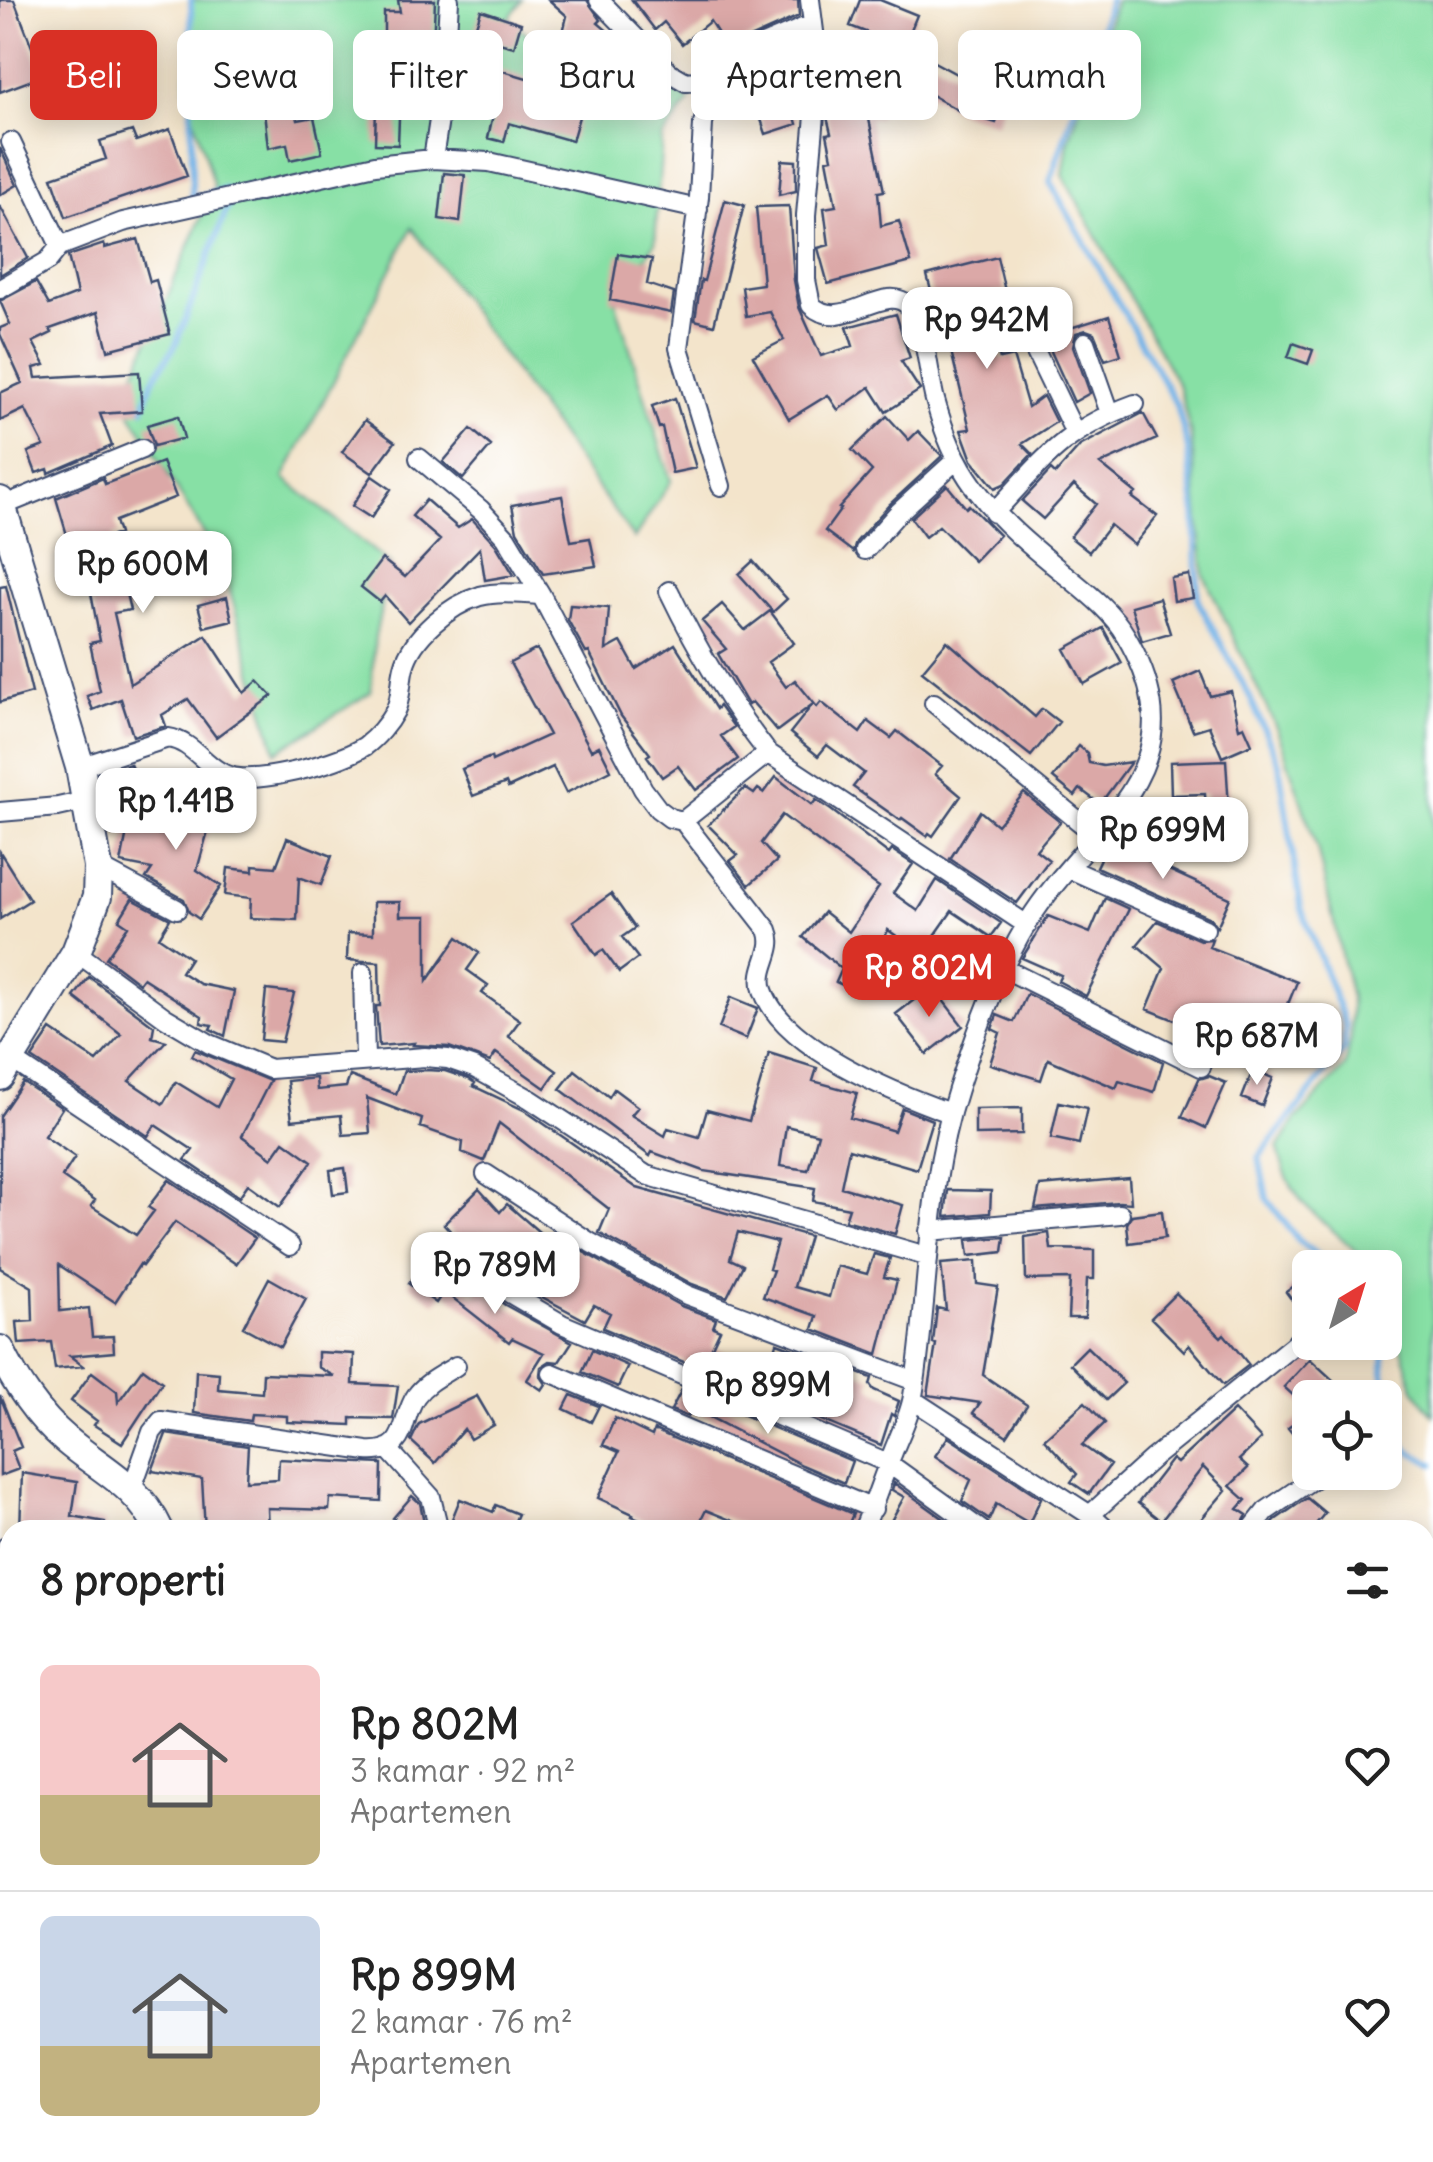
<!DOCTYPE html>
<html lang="id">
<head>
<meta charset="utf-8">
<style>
	body { margin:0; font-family:Delius,sans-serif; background:#f2f2f2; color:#222; height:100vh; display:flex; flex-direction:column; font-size:38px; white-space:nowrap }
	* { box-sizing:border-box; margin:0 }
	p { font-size:32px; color:#767676 }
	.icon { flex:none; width:55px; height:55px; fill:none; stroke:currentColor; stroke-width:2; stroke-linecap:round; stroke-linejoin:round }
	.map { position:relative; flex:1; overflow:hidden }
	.drawer { position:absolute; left:0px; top:1520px; width:1435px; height:642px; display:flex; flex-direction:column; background:#fff; border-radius:30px 30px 0 0; box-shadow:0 5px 25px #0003 }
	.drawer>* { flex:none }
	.hud { position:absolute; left:30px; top:30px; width:1375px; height:90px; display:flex; gap:20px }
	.needle { width:65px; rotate:38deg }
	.fabs { position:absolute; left:1292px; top:1250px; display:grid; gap:20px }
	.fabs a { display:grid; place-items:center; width:110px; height:110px; border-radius:15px; background:#fff; box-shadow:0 5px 25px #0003; font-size:50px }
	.price { position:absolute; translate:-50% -85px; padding:0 22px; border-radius:20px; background:#fff; color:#222; font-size:32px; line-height:65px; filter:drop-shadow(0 2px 5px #0008) }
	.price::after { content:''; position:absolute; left:50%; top:60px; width:30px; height:22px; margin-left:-15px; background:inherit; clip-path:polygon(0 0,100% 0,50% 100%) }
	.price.on { background:#d93025; color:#fff }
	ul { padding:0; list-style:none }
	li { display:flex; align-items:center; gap:30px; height:250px; padding:0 40px }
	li+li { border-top:2px solid #e0e0e0 }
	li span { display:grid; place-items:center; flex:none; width:280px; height:200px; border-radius:15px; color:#555 }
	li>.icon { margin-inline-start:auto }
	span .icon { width:120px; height:120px; fill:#fffc; stroke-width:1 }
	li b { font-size:42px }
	h2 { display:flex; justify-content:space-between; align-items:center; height:120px; padding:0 40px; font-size:42px }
	.chip { padding:0 35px; border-radius:15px; background:#fff; box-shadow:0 5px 25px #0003; font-size:35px; line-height:90px }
	.chip.on { background:#d93025; color:#fff }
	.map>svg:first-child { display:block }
</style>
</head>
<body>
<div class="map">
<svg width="1433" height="2162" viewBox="0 0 1433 2162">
	<rect width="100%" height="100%" fill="#fff"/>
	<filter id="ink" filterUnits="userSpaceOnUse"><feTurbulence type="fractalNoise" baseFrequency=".01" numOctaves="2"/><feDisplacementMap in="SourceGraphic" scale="20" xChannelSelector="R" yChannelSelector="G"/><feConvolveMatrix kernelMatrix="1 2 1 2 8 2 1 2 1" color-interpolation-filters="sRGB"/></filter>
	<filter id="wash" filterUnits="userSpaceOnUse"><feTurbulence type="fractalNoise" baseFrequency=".0048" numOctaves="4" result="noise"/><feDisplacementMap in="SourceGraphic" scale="40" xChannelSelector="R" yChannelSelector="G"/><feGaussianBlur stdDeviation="2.25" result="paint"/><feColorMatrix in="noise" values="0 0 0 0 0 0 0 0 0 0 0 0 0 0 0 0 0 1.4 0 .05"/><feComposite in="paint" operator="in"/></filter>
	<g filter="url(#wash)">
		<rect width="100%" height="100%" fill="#f3e4cb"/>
		<path fill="#87e0a5" stroke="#518882" stroke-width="2.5" d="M192 0H522L509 18 594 97 627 55 690 101 662 138 655 243 616 303 671 481 634 539 412 228 284 478 391 565 375 636 371 692 276 752 222 564 123 400 214 187 186 90Z
			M1116 0H1433V1415L1415 1391 1385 1295V1268L1370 1267C1332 1220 1291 1214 1278 1148L1295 1121 1345 1066 1351 1038V998L1317 848 1278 732 1204 575 1191 435 1179 387 1063 175 1068 143Z
			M958 2153 1269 2152V2153L1262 2162H985Z"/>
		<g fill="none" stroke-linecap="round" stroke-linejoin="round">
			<path stroke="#74b4e8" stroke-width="6" d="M1110 0 1050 182 1177 406 1187 444 1195 511 1198 601 1249 695 1279 764 1301 907 1345 1025 1344 1049 1259 1157 1267 1199 1298 1240 1333 1268
				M143 409 152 382 176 344 228 206 225 189 192 199 191 0
				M1384 1342V1398
				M1385 1420 1408 1450 1433 1464"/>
		</g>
		<g id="blocks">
			<path fill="#dba8a7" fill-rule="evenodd" d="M0 0H14L43 76 0 92Z
				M398 0H435L433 48 410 47 404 90H400L398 145 375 144 376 104 387 45H384V12H400Z
				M549 0H587L601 20 598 23 630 50 625 58 645 69 621 109 587 89 572 141 509 123 504 142 488 138 497 96 472 88 476 69 484 71 486 66 571 91 588 64 557 57 567 16Z
				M632 0H798L799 16 727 48 710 21 682 44 664 22 655 30Z
				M860 0H880L917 15 904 47 850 26Z
				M481 10 521 23 514 47 491 41 493 35 475 29Z
				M802 42 804 56 794 61 805 88 789 95 797 124 766 134 754 99 724 111 721 104 725 87 759 74 753 63Z
				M923 56 986 90 990 80 1009 87 996 123 963 113 909 82Z
				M874 90 880 117 869 119 884 191 878 192 881 226 899 221 911 262 828 284 818 248 829 245 824 208 836 206 827 159 832 158 827 134 831 133 827 117 829 99Z
				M294 105 298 120 314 117 322 153 290 160 287 144 268 148 264 111Z
				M170 129 187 176 66 217 52 177 106 159 100 141 132 131 136 141Z
				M0 148 17 185 0 195Z
				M782 160 796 161V191L779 195Z
				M444 173 465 175 460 222 439 219Z
				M725 200 744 205 714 325 695 320 701 280 704 281Z
				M0 206 28 258 0 275Z
				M789 206 794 280 799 307 821 356 853 346 847 327 896 314 910 358 901 361 920 390 886 412 870 387 838 410 828 395 789 419 753 356 784 340 770 312 746 316 742 287 763 284 756 207Z
				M138 239 150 282 156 280 170 334 108 350 98 312 50 329 52 333 33 342 45 365 34 368 36 378 139 372 142 411 100 414 112 446 49 473 48 469 36 473 28 452 44 446 25 409 0 421V393L22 383 0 334V328L10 324 0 301 36 282 49 305 77 294 68 256 104 244 105 248Z
				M618 254 652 259 647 284 674 293 671 313 610 300Z
				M997 257 1005 291 990 294 999 328 991 330 1000 359 1013 356 1028 407 1043 396 1056 422 1022 444 1032 454 1004 484 995 488 972 460 961 430 970 429 940 306 935 307 927 275Z
				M1109 316 1121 355 1105 360 1094 333 1086 330 1076 333 1073 346 1090 393 1074 402 1044 336Z
				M1293 343 1313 350 1308 364 1288 357Z
				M675 398 696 468 672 473 662 427 659 428 652 406Z
				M1143 413 1157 439 1100 464 1136 493 1132 497 1157 516 1134 545 1110 525 1089 552 1070 537 1096 504 1074 485 1043 519 1022 501 1051 470 1055 474 1080 446Z
				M178 416 184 438 154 446 147 425Z
				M887 416 909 440 918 431 942 456 889 505 856 542 853 552 825 531 841 509 839 508 872 471 852 450Z
				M365 420 395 442 372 473 342 452Z
				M471 429 491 446 463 479 443 462Z
				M162 462 176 497 115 521 119 534 112 536 130 610 114 613 130 684 206 635 244 693 258 681 272 696 216 737 188 699 162 715 166 726 133 736 121 699 93 710 87 696 100 691 90 643 100 641 88 577 80 579 56 498 103 478 105 484Z
				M372 476 391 489 371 518 352 506Z
				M947 485 966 508 969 505 999 535 974 561 939 526 925 537 911 518Z
				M562 496 571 541 590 538 596 566 543 574 517 531 512 505Z
				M426 500 458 528 472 519 496 545 514 575 485 580 480 548 408 622 385 596 380 602 361 587 382 559 405 577 440 540 412 516Z
				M753 561 787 599 773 612 739 574Z
				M1189 575 1193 598 1174 601 1171 578Z
				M6 586 32 693 0 702V587Z
				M227 597 232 620 204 627 198 605Z
				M1159 598 1170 633 1142 641 1131 606Z
				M722 604 745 630 770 611 794 643 768 662 786 687 795 680 817 707 821 702 860 733 868 721 891 738 897 731 942 766 935 774 961 796 933 836 929 833 927 836 902 818 900 820 853 787 864 773 827 745 818 756 790 733 813 704 777 731 752 702 748 705 718 654 726 649 702 621Z
				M570 605 609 608 606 650 621 642 636 669 675 644 716 709 719 706 734 727 721 736 738 759 696 790 678 766 662 777 647 756 650 754 621 716 589 652 586 653 568 620Z
				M1103 628 1122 663 1084 684 1065 649Z
				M947 641 1035 717 1042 709 1059 722 1031 756 922 671Z
				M537 649 591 750 599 746 611 770 566 793 553 767 508 788 506 783 473 796 462 769 491 757 492 761 549 735 510 663Z
				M1200 671 1210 696 1231 691 1239 728 1244 726 1252 744 1222 757 1209 726 1193 731 1173 683Z
				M1079 746 1087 753 1089 763 1103 766 1131 762 1100 804 1080 789 1075 796 1053 778Z
				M1226 760 1229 808 1206 810 1205 794 1171 795 1170 762Z
				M130 764 138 784 112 794 104 773Z
				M776 777 812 805 816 800 831 810 889 854 892 850 913 864 893 893 918 911 937 880 1001 923 991 937 952 911 922 954 888 930 861 993 836 982 842 969 803 937 824 912 849 932 879 887 782 815 761 843 777 861 749 885 730 861 738 855 708 825 745 788 754 794 758 789 764 793Z
				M1024 793 1060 822 1036 850 1049 860 1017 903 950 859 980 811 997 825Z
				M168 798 198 806 199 801 215 806 197 870 221 886 199 919 189 912 184 899 146 878 152 869 121 863 128 827 158 834Z
				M287 838 332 856 321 885 299 877 297 920 250 918 251 898 225 895 228 868 253 871V865L276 867Z
				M1108 842 1230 898 1217 927 1210 918 1096 867Z
				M0 852 30 900 0 919Z
				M611 894 635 928 622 937 638 958 619 972 603 950 596 955 573 921Z
				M1105 898 1129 909 1086 996 1058 981 1061 975 1022 958 1048 916 1090 933Z
				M132 899 170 919 159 937 190 958 181 972 200 984 234 991 225 1036 210 1029 212 1025 201 1023 202 1016 143 978 139 983 106 958 128 926 119 920Z
				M373 902H400V916H427V981L458 937 479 953 467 970 488 985 482 993 520 1020 508 1036 557 1071 545 1088 496 1053 490 1062 449 1047 413 1045 414 1043 379 1046 376 1006H380L379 962 347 960 348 933 373 934Z
				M1157 921 1200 940 1212 939 1209 947 1297 982 1286 1009 1300 1014 1291 1036 1260 1023 1246 1056 1218 1044 1220 1038 1147 1009 1164 968 1137 945Z
				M89 977 154 1026 152 1037 166 1041 129 1081 163 1104 176 1082 217 1107 231 1079 192 1056 195 1050 270 1081 242 1136 272 1158 284 1141 312 1161 280 1207 248 1184 239 1197 185 1160 193 1150 155 1125 148 1136 32 1058 51 1030 97 1061 121 1034 74 997Z
				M932 986 963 1026 927 1054 896 1014Z
				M266 990 294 993 282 1042 261 1040Z
				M1027 994 1163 1062 1154 1092 1119 1081 1116 1088 1048 1059 1041 1080 990 1064 1000 1033 992 1029 997 1015 1014 1022Z
				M731 997 758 1008 746 1039 719 1028Z
				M769 1053 817 1068 813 1081 857 1093 850 1118 894 1131 902 1108 932 1120 917 1169 849 1149 841 1187 903 1205 895 1234 845 1220 849 1208 813 1201 815 1188 704 1171 652 1152 650 1156 560 1089 575 1070 609 1097 614 1089 638 1107 631 1115 665 1136 668 1128 699 1137 707 1110 749 1121ZM786 1126 818 1134 808 1170 780 1166Z
				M425 1070 445 1071 469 1079 475 1083 473 1086 524 1110 637 1188 809 1236 794 1287 829 1297 837 1266 867 1274 874 1254 890 1258 884 1277 897 1280 878 1354 813 1329 817 1316 763 1297 773 1270 769 1269 777 1242 738 1232 730 1259 743 1265 727 1297 692 1284 599 1233 609 1209 499 1123 484 1161 462 1152 463 1142 420 1127 422 1119 367 1098 370 1133 343 1135 341 1115 292 1120 287 1081 316 1078 317 1090 346 1087 350 1076 396 1094 404 1071Z
				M1253 1070 1273 1078 1262 1106 1242 1098Z
				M1209 1076 1226 1083 1206 1128 1182 1117 1199 1079Z
				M23 1082 62 1108 44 1136 75 1157 62 1177 95 1200 91 1206 136 1235 154 1211 148 1207 169 1180 255 1238 236 1264 175 1222 142 1266 140 1264 115 1302 59 1265 60 1311 89 1308 92 1337 113 1336 114 1352 70 1356 83 1366 55 1369 51 1342 19 1344 17 1322 33 1321 32 1287 0 1268V1116Z
				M1059 1102 1087 1108 1079 1144 1051 1138Z
				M1022 1108V1134L975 1135V1109Z
				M345 1168 348 1192 333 1194 330 1170Z
				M1129 1178 1131 1203 1119 1202 1035 1209 1040 1186Z
				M479 1189 500 1212 507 1204 570 1259 576 1248 681 1306 716 1319 713 1327 720 1330 712 1347 769 1370 777 1343 872 1378 870 1385 874 1390 899 1401 894 1416 891 1414 881 1445 603 1328 610 1313 594 1305 585 1320 518 1284 466 1248 444 1224Z
				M948 1190 991 1191 990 1213 945 1217Z
				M1162 1211 1165 1238 1129 1243 1127 1224 1132 1215Z
				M1049 1233 1051 1249 1094 1250V1279H1087L1085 1318H1068L1070 1279 1026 1280 1025 1237Z
				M1005 1237 1003 1252 969 1256 967 1240Z
				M424 1259 474 1295 481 1287 505 1305 572 1342 559 1362 550 1361 541 1367 540 1375 546 1384 542 1390 527 1380 544 1353 512 1338 509 1342 444 1291 436 1303 409 1284Z
				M976 1261 977 1284 998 1287 983 1375 1027 1405 1007 1436 973 1413 980 1403 928 1395 936 1344 933 1343 937 1308 946 1310 941 1264Z
				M1310 1274V1325L1286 1292Z
				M269 1278 306 1299 280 1347 243 1327Z
				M1176 1293 1221 1337 1224 1334 1249 1365 1223 1385 1189 1345 1184 1351 1151 1318Z
				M1087 1347 1124 1383 1106 1400 1070 1364Z
				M592 1350 628 1366 618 1387 582 1372Z
				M318 1352 354 1354 353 1384 398 1386 393 1419 351 1418V1425L287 1422V1416L251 1414 250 1421 194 1413 196 1371 219 1373 218 1389 262 1393 263 1373 334 1376 318 1367Z
				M1310 1359 1333 1380 1317 1398H1310L1307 1408 1284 1387Z
				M143 1368 162 1382 122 1443 94 1425 97 1421 71 1401 92 1372 117 1391 118 1402Z
				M682 1389 852 1461 844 1483 802 1465 692 1408 688 1417 671 1410Z
				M571 1395 599 1406 591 1422 564 1409Z
				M0 1396 21 1447 12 1451 19 1469 0 1476Z
				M477 1396 494 1425 470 1439 464 1429 435 1463 411 1441 419 1424Z
				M1085 1402 1105 1423 1082 1445 1110 1465 1089 1494 1071 1482 1077 1474 1044 1439Z
				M1234 1410 1261 1439 1239 1460 1248 1468 1230 1486 1246 1500 1238 1509 1247 1515 1239 1530H1192L1226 1490 1203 1467 1161 1521 1138 1503 1172 1459 1177 1463Z
				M1310 1411V1455L1288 1428Z
				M615 1418 652 1436 654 1430 853 1514 846 1530H755L706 1510 696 1530H666L632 1516 633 1514 598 1498 619 1452 603 1445Z
				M166 1434 248 1446 246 1481 278 1479 279 1459 382 1464 381 1501 330 1498 329 1510 267 1508 268 1530H205L202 1479 152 1471Z
				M948 1437 1041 1498 1029 1523 996 1504 989 1520 962 1501 971 1480 935 1456Z
				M22 1473 77 1482 72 1516 105 1522 104 1530H20Z
				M894 1483 951 1524 948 1530H908L891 1521 904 1497 892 1490Z
				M412 1496 420 1503 424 1522 418 1530H408L393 1518Z
				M1307 1498 1325 1513 1311 1530H1267L1275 1520Z
				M460 1499 493 1512 496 1505 518 1514 511 1530H464L450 1524Z"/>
		</g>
	</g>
	<g filter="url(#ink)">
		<use href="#blocks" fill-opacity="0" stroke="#3b4a6e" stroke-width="2.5"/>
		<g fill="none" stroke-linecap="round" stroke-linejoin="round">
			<g stroke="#3b4a6e" stroke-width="22">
				<path id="street" d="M599 0 669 72 686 82 707 80 739 55 812 24
					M810 0 819 71 806 215V280L811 305C842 335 884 280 909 306 926 324 928 375 935 400 944 433 955 461 975 488 1000 521 1030 546 1062 572 1085 591 1111 610 1126 636 1205 772 1091 821 1028 922 997 973 976 1033 958 1089 925 1190 930 1293 913 1396 910 1415 900 1434 893 1452 882 1478 874 1505 863 1530
					M716 73 703 124 699 197 679 348 721 486
					M11 142 60 246
					M433 159 444 87 449 0
					M0 289 48 261 60 246 123 222 375 165 433 159 489 162 698 209
					M1014 307 1074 431
					M1085 342 1110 413
					M419 458 481 510 506 537 541 595 643 789 658 809 670 818 683 821 768 753
					M2 506 142 449
					M994 513C1044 459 1064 430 1135 404
					M865 550 898 513 955 461
					M669 591C697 649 728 702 768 753L1027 925
					M934 703 1097 836
					M80 767 168 738C197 742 208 776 240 778 271 780 339 763 365 746 376 738 388 724 395 711 402 697 400 682 404 667 412 636 450 605 480 596 499 591 521 594 541 595
					M0 812 58 807 85 801
					M683 821 768 930C777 951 756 967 763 990 782 1048 897 1094 950 1113
					M98 867 177 909
					M1070 869 1205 929
					M76 952 166 1018 210 1044 270 1069 425 1057 448 1059 474 1068 530 1099 646 1175 926 1256
					M1005 969 1201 1067
					M363 973 365 1060
					M11 1059 290 1246
					M486 1174 591 1243 687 1295 915 1381
					M929 1231 1120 1214
					M466 1260 511 1294 562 1324 888 1463 981 1530
					M552 1373 873 1509
					M913 1400 1090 1515 1107 1530
					M387 1448 431 1497 439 1530
					M132 1488 152 1432 161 1421 367 1451C409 1454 400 1419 416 1396 426 1382 442 1375 456 1366
					M1090 1515 1153 1458 1297 1342
					M1251 1530 1266 1511 1323 1472
					M1425 1607 1432 1601
					M0 1773 6 1547
					M0 1801 10 1814
					M1425 2120 1433 2126
					M536 2152 545 2162
					M372 2162 383 2152"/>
			</g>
			<g stroke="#3b4a6e" stroke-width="32">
				<path id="primary" d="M0 501 80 767 98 867 97 897 76 952 0 1076
					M0 1350C15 1382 38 1416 65 1439 101 1470 138 1484 159 1530
					M167 2152V2162"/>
			</g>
			<use href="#street" stroke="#fff" stroke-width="18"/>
			<use href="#primary" stroke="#fff" stroke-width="28"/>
		</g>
	</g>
</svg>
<div class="fabs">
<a><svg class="needle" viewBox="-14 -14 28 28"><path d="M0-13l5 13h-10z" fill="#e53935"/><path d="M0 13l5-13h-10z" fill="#767676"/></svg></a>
<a><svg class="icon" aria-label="locate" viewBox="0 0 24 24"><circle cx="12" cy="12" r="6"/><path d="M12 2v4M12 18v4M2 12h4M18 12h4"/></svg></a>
</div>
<b class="price" style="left:987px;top:372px">Rp 942M</b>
<b class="price" style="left:143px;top:616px">Rp 600M</b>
<b class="price" style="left:176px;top:853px">Rp 1.41B</b>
<b class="price" style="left:1163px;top:882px">Rp 699M</b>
<b class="price on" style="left:929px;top:1020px">Rp 802M</b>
<b class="price" style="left:1257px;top:1088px">Rp 687M</b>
<b class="price" style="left:495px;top:1317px">Rp 789M</b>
<b class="price" style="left:768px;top:1437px">Rp 899M</b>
<div class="hud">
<a class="chip on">Beli</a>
<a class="chip">Sewa</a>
<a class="chip">Filter</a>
<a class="chip">Baru</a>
<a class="chip">Apartemen</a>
<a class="chip">Rumah</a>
</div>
<section class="drawer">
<h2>8 properti<svg class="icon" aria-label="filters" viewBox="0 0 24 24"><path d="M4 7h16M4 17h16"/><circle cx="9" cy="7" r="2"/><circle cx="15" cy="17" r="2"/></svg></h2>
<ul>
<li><span style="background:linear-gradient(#f6c9c9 65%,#c2b280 0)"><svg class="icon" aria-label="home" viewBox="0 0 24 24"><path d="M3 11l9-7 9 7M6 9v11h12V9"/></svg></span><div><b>Rp 802M</b><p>3 kamar · 92 m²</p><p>Apartemen</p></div><svg class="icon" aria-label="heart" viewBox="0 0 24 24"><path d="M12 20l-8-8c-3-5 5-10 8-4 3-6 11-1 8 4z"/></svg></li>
<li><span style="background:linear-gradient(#c9d6e8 65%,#c2b280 0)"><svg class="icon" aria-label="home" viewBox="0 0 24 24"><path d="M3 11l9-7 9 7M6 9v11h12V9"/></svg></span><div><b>Rp 899M</b><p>2 kamar · 76 m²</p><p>Apartemen</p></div><svg class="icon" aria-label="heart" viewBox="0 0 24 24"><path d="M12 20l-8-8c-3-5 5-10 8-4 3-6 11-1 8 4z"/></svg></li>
</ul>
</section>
</div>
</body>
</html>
